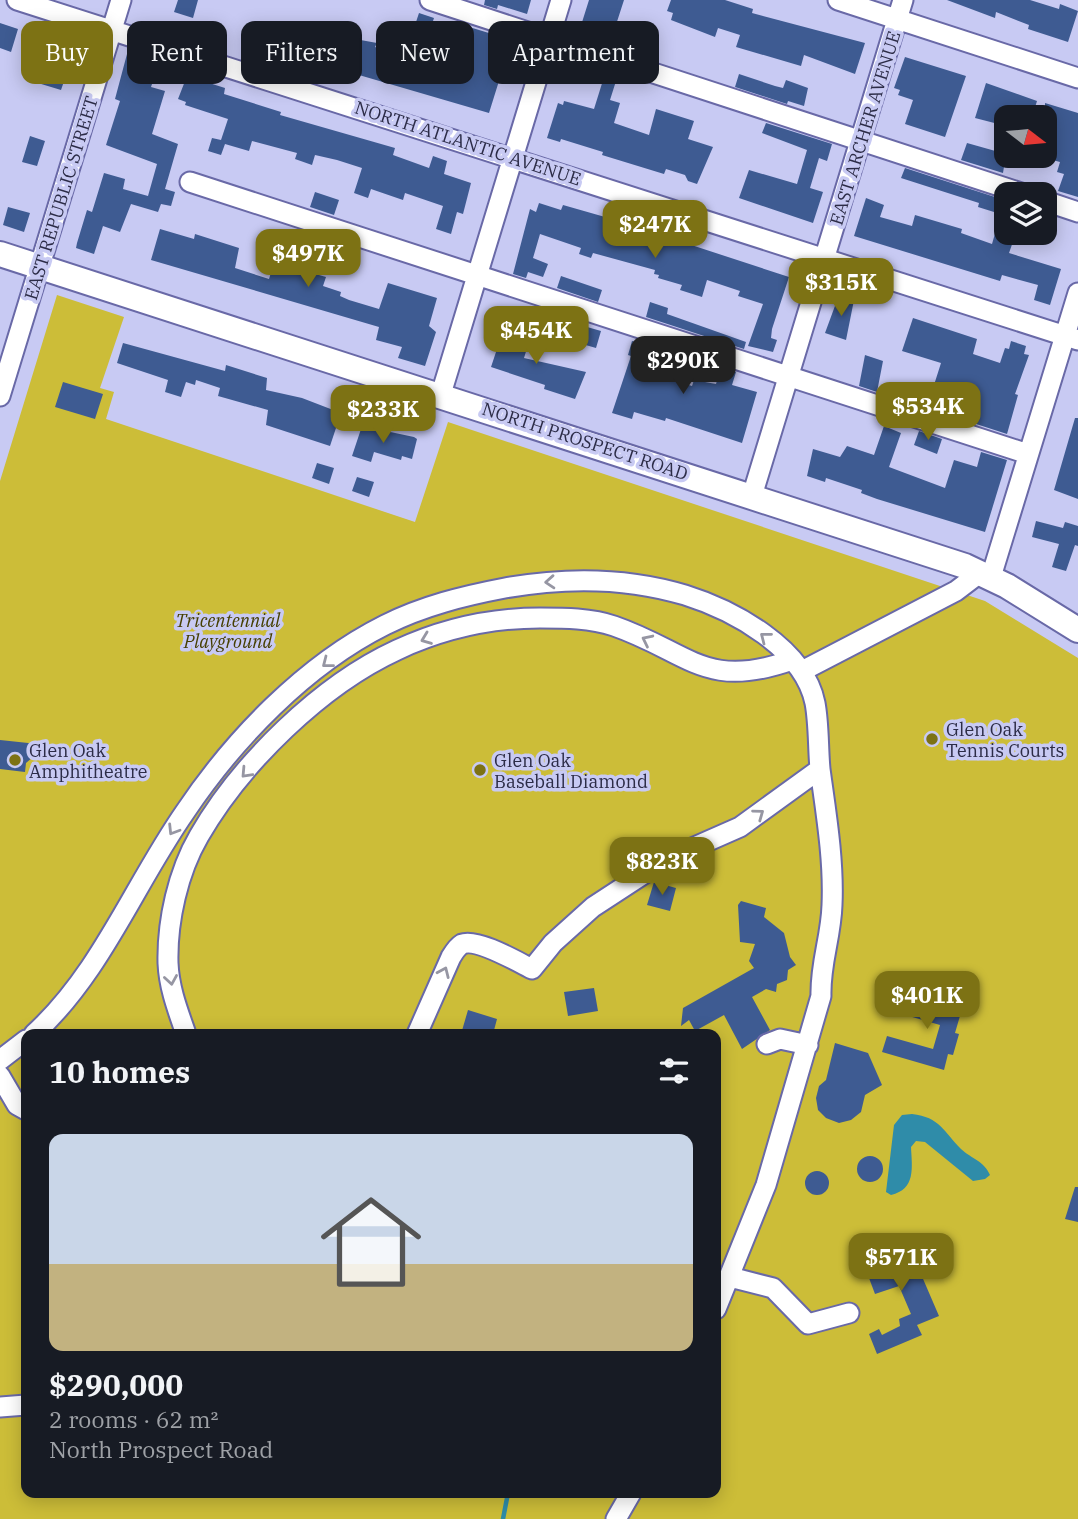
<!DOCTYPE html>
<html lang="en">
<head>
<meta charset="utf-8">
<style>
	body { margin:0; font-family:"IBM Plex Serif",serif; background:#20242c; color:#f1f3f6; height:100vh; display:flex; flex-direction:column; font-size:26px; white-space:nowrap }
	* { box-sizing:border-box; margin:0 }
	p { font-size:23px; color:#9ea1a6 }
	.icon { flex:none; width:38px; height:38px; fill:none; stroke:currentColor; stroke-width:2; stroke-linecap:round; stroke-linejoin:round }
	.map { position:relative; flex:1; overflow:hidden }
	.details { position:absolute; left:21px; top:1029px; width:700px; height:469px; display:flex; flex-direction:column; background:#171b24; border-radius:14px; box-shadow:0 4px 18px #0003 }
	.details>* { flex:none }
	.guide { position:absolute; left:21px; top:21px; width:700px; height:63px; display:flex; gap:14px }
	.needle { width:46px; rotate:106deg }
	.buttons { position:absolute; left:994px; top:105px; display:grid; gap:14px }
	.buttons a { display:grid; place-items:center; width:63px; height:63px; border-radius:14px; background:#171b24; box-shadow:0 4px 18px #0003; font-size:35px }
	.price { position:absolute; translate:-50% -60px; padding:0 16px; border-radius:14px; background:#7d7214; color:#fff; font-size:23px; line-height:46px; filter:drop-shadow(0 2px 4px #0008) }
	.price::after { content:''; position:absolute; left:50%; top:42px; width:21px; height:16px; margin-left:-10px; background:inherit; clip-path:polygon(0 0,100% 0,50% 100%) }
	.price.current { background:#222; color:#fff }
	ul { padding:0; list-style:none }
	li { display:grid; align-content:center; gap:14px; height:371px; padding:0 28px }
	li+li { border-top:2px solid #363941 }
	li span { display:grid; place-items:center; height:217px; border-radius:14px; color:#555 }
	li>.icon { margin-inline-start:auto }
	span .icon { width:126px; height:126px; fill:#fffc; stroke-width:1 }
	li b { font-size:30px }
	h2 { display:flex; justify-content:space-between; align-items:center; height:84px; padding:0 28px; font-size:30px }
	.tag { padding:0 24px; border-radius:14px; background:#171b24; box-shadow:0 4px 18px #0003; font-size:24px; line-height:63px }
	.tag.current { background:#7d7214; color:#fff }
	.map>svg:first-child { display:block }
</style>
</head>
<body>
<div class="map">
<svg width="1078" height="1519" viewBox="0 0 1078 1519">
	<rect width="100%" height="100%" fill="#c8caf3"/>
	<path fill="#ccbd38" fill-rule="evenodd" d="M57 295 124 317 100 388 114 392 106 419 415 522 448 422 985 601 1078 658V1519H0V481ZM26 1034H716V1493H26Z"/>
	<path fill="#2f8ca9" d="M912 1114C940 1117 944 1132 961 1149 972 1159 984 1161 990 1175L985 1179 973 1181 925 1142 916 1141 911 1147C912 1168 916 1189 891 1195L886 1192 894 1125 902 1115Z"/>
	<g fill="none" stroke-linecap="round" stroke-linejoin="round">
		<path stroke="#2f8ca9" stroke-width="4.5" d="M503 1519 508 1493"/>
	</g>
	<path fill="#3e5b92" d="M178 0H198L193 18 174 12Z
		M485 0H531L527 14 498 5 497 9 484 5Z
		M589 0H624L613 34 630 40 627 51 578 35Z
		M671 0H725L753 9 752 13 865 43 855 74 804 55 801 66 736 47 740 35 718 28 715 37 671 20 673 13 667 11Z
		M947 0H1030L1059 9 1060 4 1078 11 1068 42 1028 29 1029 25 996 12 995 18Z
		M419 13 434 18 429 33 414 28Z
		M0 23 18 29 11 52 0 48Z
		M466 26 518 42 514 54 508 52 489 113 335 68 344 37 377 43 375 47 423 65 434 33 461 43Z
		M50 45 74 52 61 90 28 80 33 64 43 67Z
		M127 54 158 66 151 87 165 91 152 134 178 144 165 189 175 192 171 206 161 204 158 212 131 204 120 232 103 226 94 254 76 248 77 243 87 210 92 212 104 173 125 179 123 189 148 196 157 164 106 145 120 101 115 99Z
		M905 57 966 76 945 137 905 124 913 100 898 95 900 90 894 88Z
		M739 74 775 86 783 88 786 80 808 88 804 106 788 101 787 104 735 87Z
		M187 76 225 88 224 94 281 112 280 115 395 148 393 155 429 168 433 156 447 161 444 174 471 183 463 214 457 212 451 234 436 229 443 206 405 193 403 200 371 189 368 198 354 193 362 168 337 160 315 155 312 165 295 159 297 153 252 141 249 151 225 144 221 155 208 151 212 138 221 140 228 119 185 105 186 102 178 99Z
		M604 77 616 81 610 100 620 103 614 123 649 135 656 109 694 121 688 139 713 147 697 184 688 181 685 175 666 169 664 174 602 155 603 152 561 139 560 142 547 138 558 103 563 105 564 101 594 109Z
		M986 83 1037 101 1032 117H1006V126L975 118Z
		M1045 103 1078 113V197L1058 191 1064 174 1057 172 1060 162 1045 158Z
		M766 123 832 144 827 161 819 158 810 188 823 192 813 223 739 198 749 170 797 184 807 150 762 133Z
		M30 136 45 141 37 166 22 162Z
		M967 143 1006 154 1003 173 961 160Z
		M905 168 998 198 994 212 978 207 979 203 901 178Z
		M315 192 339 200 334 215 310 207Z
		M866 198 884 205 880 217 912 226 915 215 962 229 961 233 992 244 1003 206 1006 207V233H1016L1009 253 1061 269 1050 305 1034 300 1038 285 1002 275 1000 281 854 236Z
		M539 203 561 210 563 205 612 219 789 277 772 329 771 338 777 340 773 352 748 346 763 304 738 296 740 291 707 280 702 297 680 290 682 285 658 278 659 275 654 274 655 270 593 253 591 258 579 254 581 248 540 234 533 258 548 264 543 277 528 272 526 278 513 274 530 209 536 212Z
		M8 207 30 213 24 232 3 225Z
		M160 229 194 239 195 234 239 248 235 268 269 279 277 254 286 256 292 239 320 248 312 273 326 277 323 286 341 292 340 296 349 300 379 309 388 283 437 298 429 326 436 332 425 366 398 358 402 347 376 340 379 327 151 260Z
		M561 276 602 290 598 302 557 288Z
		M839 295 854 300 846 340 825 333Z
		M650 302 668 308 667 314 746 342 744 349 646 317Z
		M549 316 601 331 596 348 544 333Z
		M913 318 977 339 973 354 1000 363 1005 348 1009 349 1011 341 1026 346 1024 354 1029 355 1015 394 1018 395 1007 434 973 423 980 404 957 397 950 416 938 412 944 388 934 385 941 363 902 351Z
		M517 323 533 329 524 358 586 372 575 399 544 389 545 385 491 367 498 346 508 349Z
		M632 341 675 352 667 378 692 386 694 380 716 384 721 367 736 372 732 385 757 392 742 443 666 418 665 421 634 412 632 419 612 413 631 356 628 355Z
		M123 343 225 371 226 365 267 378 266 390 302 398 341 413 330 446 266 425 268 410 218 396 220 388 196 380 195 385 186 382 181 397 165 392 168 380 117 363Z
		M865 355 883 361 877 392 859 386Z
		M63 382 103 394 95 419 55 407Z
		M1075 418H1078V499L1054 490Z
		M362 426 414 437 417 439 412 459 402 456 401 460 374 452 371 462 352 456Z
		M884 426 901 433 889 467 945 488 954 460 977 467 981 452 1007 460 985 532 877 499 861 493 862 490 826 478 825 482 807 476 813 449 840 457 847 446 874 455Z
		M919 431 942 439 937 454 914 445Z
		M317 463 334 468 329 484 312 478Z
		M357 477 374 482 369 497 352 491Z
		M1036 521 1063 528 1065 522 1078 526V546L1075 545 1066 571 1052 567 1059 544 1032 537Z
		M0 740 47 745 26 763 25 772 0 769Z
		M654 882 676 888 670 911 647 905Z
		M741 901 766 908 764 917 784 933 790 957 796 965 788 970 787 980 777 984 776 992 766 989 752 997 770 1030 742 1049 724 1015 695 1031 689 1020 681 1026 683 1008 754 968 749 961 755 944 740 942 738 905Z
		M594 988 598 1011 568 1016 564 992Z
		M901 991 962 1009 955 1033 959 1034 953 1055 948 1054 944 1070 882 1052 887 1036 933 1049 940 1025 895 1012Z
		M468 1010 497 1019 493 1034H461Z
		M835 1043 868 1053 882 1085 865 1095 861 1112 851 1120 839 1123 826 1118 818 1110 816 1098 819 1086 826 1080Z
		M857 1169a13 13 0 1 1 26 0a13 13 0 1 1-26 0Z
		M805 1183a12 12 0 1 1 24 0a12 12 0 1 1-24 0Z
		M1075 1187H1078V1222L1065 1219Z
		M905 1237 939 1316 917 1325 922 1335 877 1354 869 1334 879 1329 882 1335 900 1326 899 1319 911 1314 899 1286 875 1294 866 1270 882 1263 878 1248Z"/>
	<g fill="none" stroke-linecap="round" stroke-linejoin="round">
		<g stroke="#6969a7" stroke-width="23">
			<path id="minor" d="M17 0 1078 340
				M430 0 1024 194
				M838 0 1078 78
				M190 182 1028 454
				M1045 201 1078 212
				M441 394 561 0
				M0 396 121 0
				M752 496 903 0
				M991 577 1078 293
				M802 671 956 591 981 572
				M34 1034C101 973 134 885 185 812 234 739 305 665 385 625 423 606 463 596 505 588 566 577 625 577 685 595 733 610 804 648 815 703 819 724 818 748 820 769L740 827 665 860 593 907 553 943 532 969C518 962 477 938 462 944 457 947 454 952 451 957L417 1034
				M186 1034C178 1011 169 988 168 963 167 921 178 872 199 836 241 763 321 685 397 650 442 629 491 618 540 618 564 618 591 618 614 626 689 652 705 691 792 660
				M767 1044 780 1039 808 1045
				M0 1060 26 1040
				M0 1076 17 1105 26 1110
				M730 1277 773 1288 808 1324 849 1313
				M716 1309 766 1185 821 996C820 963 831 938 832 905 834 860 826 813 820 769
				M0 1407 26 1405
				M616 1519 631 1493"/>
		</g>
		<g stroke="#6969a7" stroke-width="28">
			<path id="major" d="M0 254 965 566 1007 586 1078 630"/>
		</g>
		<use href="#minor" stroke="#fff" stroke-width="19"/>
		<use href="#major" stroke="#fff" stroke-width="24"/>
	</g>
	<defs><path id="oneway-chevron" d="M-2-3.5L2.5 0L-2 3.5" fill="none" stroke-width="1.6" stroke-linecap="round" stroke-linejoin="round" transform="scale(1.75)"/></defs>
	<g stroke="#9696a3">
		<use href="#oneway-chevron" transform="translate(550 582) rotate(176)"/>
		<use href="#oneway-chevron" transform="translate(765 637) rotate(-142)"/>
		<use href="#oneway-chevron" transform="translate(426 639) rotate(159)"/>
		<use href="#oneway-chevron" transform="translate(647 640) rotate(-154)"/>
		<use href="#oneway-chevron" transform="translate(327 663) rotate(142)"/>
		<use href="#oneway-chevron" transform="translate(246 773) rotate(133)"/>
		<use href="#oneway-chevron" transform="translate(759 814) rotate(-36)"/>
		<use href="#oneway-chevron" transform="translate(173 830) rotate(122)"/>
		<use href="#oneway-chevron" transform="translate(444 972) rotate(-66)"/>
		<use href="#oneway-chevron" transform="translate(171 980) rotate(81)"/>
	</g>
	<g fill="#7d7214" stroke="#c8caf3" stroke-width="2.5">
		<circle cx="932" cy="739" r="7"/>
		<circle cx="15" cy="760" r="7"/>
		<circle cx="480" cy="770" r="7"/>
	</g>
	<g text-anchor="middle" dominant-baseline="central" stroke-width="7" stroke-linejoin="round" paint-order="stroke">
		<g font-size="18" fill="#2c2c47" stroke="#c8caf3">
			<text transform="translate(865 128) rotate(-73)">EAST ARCHER AVENUE</text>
			<text transform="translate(468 143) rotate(18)">NORTH ATLANTIC AVENUE</text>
			<text transform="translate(61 198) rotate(-73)">EAST REPUBLIC STREET</text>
			<text transform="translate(585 441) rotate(18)">NORTH PROSPECT ROAD</text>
		</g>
		<g font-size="18" font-style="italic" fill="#463f02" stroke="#c8caf3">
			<text x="228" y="620">Tricentennial<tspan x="228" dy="21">Playground</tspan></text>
		</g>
		<g font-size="18" fill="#2c2c47" stroke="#c8caf3" text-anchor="start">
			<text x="946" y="729">Glen Oak<tspan x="946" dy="21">Tennis Courts</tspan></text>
			<text x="29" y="750">Glen Oak<tspan x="29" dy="21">Amphitheatre</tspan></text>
			<text x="494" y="760">Glen Oak<tspan x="494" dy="21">Baseball Diamond</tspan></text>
		</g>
	</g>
</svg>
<div class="buttons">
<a><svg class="needle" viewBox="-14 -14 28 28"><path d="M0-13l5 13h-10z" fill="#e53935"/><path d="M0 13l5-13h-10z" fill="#9ea1a6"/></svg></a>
<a><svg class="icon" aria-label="layers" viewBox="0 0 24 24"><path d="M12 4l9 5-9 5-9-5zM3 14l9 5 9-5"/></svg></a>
</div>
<b class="price" style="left:655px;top:260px">$247K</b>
<b class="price" style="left:308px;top:289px">$497K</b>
<b class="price" style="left:841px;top:318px">$315K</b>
<b class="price" style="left:536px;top:366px">$454K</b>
<b class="price current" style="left:683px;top:396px">$290K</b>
<b class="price" style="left:928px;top:442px">$534K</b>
<b class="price" style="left:383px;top:445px">$233K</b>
<b class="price" style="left:662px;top:897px">$823K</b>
<b class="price" style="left:927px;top:1031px">$401K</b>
<b class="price" style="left:901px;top:1293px">$571K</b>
<div class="guide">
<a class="tag current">Buy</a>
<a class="tag">Rent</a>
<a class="tag">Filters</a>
<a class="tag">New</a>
<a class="tag">Apartment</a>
</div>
<section class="details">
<h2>10 homes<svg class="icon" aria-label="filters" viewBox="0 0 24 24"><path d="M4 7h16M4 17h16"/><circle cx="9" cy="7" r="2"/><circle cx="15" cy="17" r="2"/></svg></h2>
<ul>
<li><span style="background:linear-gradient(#c9d6e8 60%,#c2b280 0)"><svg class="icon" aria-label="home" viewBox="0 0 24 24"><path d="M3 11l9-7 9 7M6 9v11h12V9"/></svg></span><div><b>$290,000</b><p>2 rooms · 62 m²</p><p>North Prospect Road</p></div></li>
</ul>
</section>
</div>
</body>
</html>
